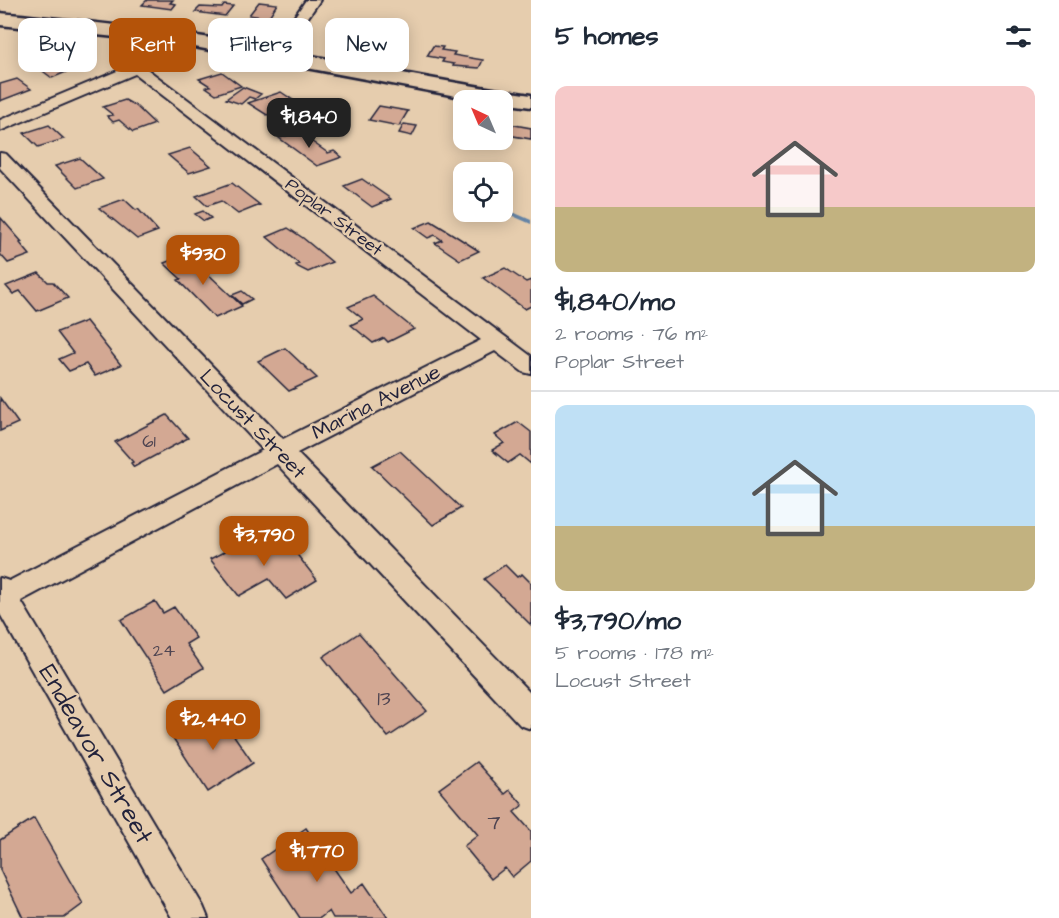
<!DOCTYPE html>
<html lang="en">
<head>
<meta charset="utf-8">
<style>
	body { margin:0; font-family:"Architects Daughter",sans-serif; background:#f2f2f3; color:#1f2937; height:100vh; display:flex; flex-direction:column; font-size:22px; white-space:nowrap }
	* { box-sizing:border-box; margin:0 }
	p { font-size:20px; color:#747a83 }
	.icon { flex:none; width:33px; height:33px; fill:none; stroke:currentColor; stroke-width:2; stroke-linecap:round; stroke-linejoin:round }
	.map { position:relative; flex:1; overflow:hidden }
	.sheet { display:flex; flex-direction:column; background:#fff; width:528px }
	.sheet>* { flex:none }
	.hud { position:absolute; left:18px; top:18px; width:423px; height:54px; display:flex; gap:12px }
	.needle { width:39px; rotate:316deg }
	.tools { position:absolute; left:453px; top:90px; display:grid; gap:12px }
	.tools a { display:grid; place-items:center; width:60px; height:60px; border-radius:12px; background:#fff; box-shadow:0 3px 15px #0003; font-size:30px }
	.price { position:absolute; translate:-50% -51px; padding:0 14px; border-radius:12px; background:#b45309; color:#fff; font-size:20px; line-height:39px; filter:drop-shadow(0 2px 3px #0008) }
	.price::after { content:''; position:absolute; left:50%; top:36px; width:18px; height:14px; margin-left:-9px; background:inherit; clip-path:polygon(0 0,100% 0,50% 100%) }
	.price.active { background:#222; color:#fff }
	ul { padding:0; list-style:none }
	li { display:grid; align-content:center; gap:12px; height:318px; padding:0 24px }
	li+li { border-top:2px solid #e0e1e3 }
	li span { display:grid; place-items:center; height:186px; border-radius:12px; color:#555 }
	li>.icon { margin-inline-start:auto }
	span .icon { width:108px; height:108px; fill:#fffc; stroke-width:1 }
	li b { font-size:26px }
	h2 { display:flex; justify-content:space-between; align-items:center; height:72px; padding:0 24px; font-size:26px }
	.tag { padding:0 21px; border-radius:12px; background:#fff; box-shadow:0 3px 15px #0003; font-size:21px; line-height:54px }
	.tag.active { background:#b45309; color:#fff }
	main { display:flex; flex:1; min-height:0 }
	.map>svg:first-child { display:block }
</style>
</head>
<body>
<main>
<div class="map">
<svg width="531" height="918" viewBox="0 0 531 918">
	<rect width="100%" height="100%" fill="#e6cdae"/>
	<filter id="ink" filterUnits="userSpaceOnUse"><feTurbulence type="fractalNoise" baseFrequency=".0167" numOctaves="2"/><feDisplacementMap in="SourceGraphic" scale="12" xChannelSelector="R" yChannelSelector="G"/><feConvolveMatrix kernelMatrix="1 2 1 2 8 2 1 2 1" color-interpolation-filters="sRGB"/></filter>
	<g filter="url(#ink)">
		<g fill="none" stroke-linecap="round" stroke-linejoin="round">
			<path fill="#6584a6" fill-rule="evenodd" d="M508 210 531 220V224L506 213V211Z"/>
		</g>
		<path fill="#d3a893" stroke="#22223b" stroke-width="1.5" d="M147 0H173L170 3 176 4 172 9 142 5Z
			M259 2 277 4 268 18 249 15Z
			M224 5 233 6 225 16 195 12 200 7 222 8Z
			M433 46 443 47 441 50 455 52 453 55 483 60 479 68 453 66 454 64 442 62 444 59 427 56Z
			M71 51 94 63 74 71 69 68 63 71 66 72 52 78 40 69 63 64 52 58Z
			M222 72 241 86 216 94 206 87 210 86 199 79Z
			M17 79 31 89 0 101V84Z
			M243 87 261 94 255 99 249 97 241 104 226 99Z
			M281 92 299 104 267 115 248 103Z
			M125 100 136 106 155 124 133 132 119 120 113 122 107 116 113 115 103 107Z
			M379 106 408 111 399 126 369 120Z
			M404 124 417 126 412 136 399 133Z
			M509 124 531 128V139L502 134V126L508 127Z
			M49 125 64 139 38 147 24 133Z
			M298 132 328 153 334 151 342 157 317 166 279 138Z
			M190 148 211 166 189 173 168 155Z
			M80 158 103 179 77 188 55 166Z
			M362 179 391 199 372 207 344 186Z
			M232 183 260 205 238 214 221 201 207 206 196 196Z
			M124 199 136 210 138 209 158 231 137 239 99 208Z
			M203 211 211 218 204 221 195 214Z
			M1 218 22 242 20 243 30 255 8 263 0 254Z
			M431 221 454 235 479 251 460 260 435 243 442 240 435 235 428 238 414 228Z
			M288 228 303 238 332 262 308 272 298 267 296 265 299 264 267 237Z
			M187 254 242 306 215 318 178 280 181 279 164 263Z
			M505 268 526 282 531 280V306L525 309 483 278Z
			M39 273 48 282H53L68 298 37 311 20 291 13 294 6 286Z
			M242 291 252 299 242 304 232 295Z
			M373 296 414 329 388 342 384 338 373 343 351 325 363 319 348 307Z
			M86 321 121 365 95 376 86 364 69 371 59 359 73 353 57 332Z
			M285 348 317 378 289 391 258 361Z
			M0 398 18 423 0 431Z
			M167 415 188 438 134 467 131 463 133 462 115 442Z
			M518 422 531 432V464L520 455 508 463 492 450 504 443 495 435Z
			M400 451 461 508 433 525 372 466Z
			M281 534 317 580 286 599 269 579 239 596 210 559 245 541 251 549Z
			M505 565 517 577 522 574 531 583V625L484 579Z
			M155 601 163 613 174 607 196 638 186 644 203 668 167 690 121 620Z
			M359 633 427 711 388 737 323 657Z
			M217 711 253 763 208 792 173 738Z
			M476 762 505 794 510 790 523 805 514 812 531 831V861L512 877 505 868 491 879 464 846 478 835 439 789Z
			M34 818 83 904 64 918H23L0 870V840Z
			M306 828 351 893 364 883 388 918H333L329 911 320 918H300L261 859Z"/>
		<g fill="none" stroke-linecap="round" stroke-linejoin="round">
			<g stroke="#22223b" stroke-width="4">
				<path id="street" d="M306 0H320L280 58H270L268 55Z
					M185 35 192 39 183 52 147 69 531 356V374L523 372 495 351 297 453 531 694V729L520 725 277 464 21 601 203 906 208 918H172L0 614V578L9 581 263 450 0 168V153L6 154 283 439 481 340 135 74 0 131V120L165 51 173 46 180 36Z"/>
			</g>
			<g stroke="#22223b" stroke-width="5">
				<path id="secondary" d="M0 13C68 20 136 26 204 37 313 54 421 79 531 95V107L502 103V100H484L456 96 173 43 0 25Z"/>
			</g>
			<use href="#street" fill="#e6cdae" fill-rule="evenodd"/>
			<use href="#secondary" fill="#e6cdae" fill-rule="evenodd"/>
		</g>
	</g>
	<g text-anchor="middle" dominant-baseline="central" stroke-width="5" stroke-linejoin="round" paint-order="stroke">
		<g font-size="18" fill="#22223b" stroke="#e6cdae">
			<text transform="translate(334 217) rotate(37)">Poplar Street</text>
		</g>
		<g font-size="18" fill="#4e4451">
			<text x="149" y="441">61</text>
			<text x="164" y="650">24</text>
		</g>
		<g font-size="21" fill="#22223b" stroke="#e6cdae">
			<text transform="translate(376 402) rotate(-27)">Marina Avenue</text>
			<text transform="translate(253 424) rotate(46)">Locust Street</text>
		</g>
		<g font-size="21" fill="#4e4451">
			<text x="384" y="698">13</text>
			<text x="494" y="822">7</text>
		</g>
		<g font-size="26" fill="#22223b" stroke="#e6cdae">
			<text transform="translate(96 754) rotate(60)">Endeavor Street</text>
		</g>
	</g>
</svg>
<div class="tools">
<a><svg class="needle" viewBox="-14 -14 28 28"><path d="M0-13l5 13h-10z" fill="#e53935"/><path d="M0 13l5-13h-10z" fill="#747a83"/></svg></a>
<a><svg class="icon" aria-label="locate" viewBox="0 0 24 24"><circle cx="12" cy="12" r="6"/><path d="M12 2v4M12 18v4M2 12h4M18 12h4"/></svg></a>
</div>
<b class="price active" style="left:309px;top:149px">$1,840</b>
<b class="price" style="left:203px;top:286px">$930</b>
<b class="price" style="left:264px;top:567px">$3,790</b>
<b class="price" style="left:213px;top:751px">$2,440</b>
<b class="price" style="left:317px;top:883px">$1,770</b>
<div class="hud">
<a class="tag">Buy</a>
<a class="tag active">Rent</a>
<a class="tag">Filters</a>
<a class="tag">New</a>
</div>
</div>
<section class="sheet">
<h2>5 homes<svg class="icon" aria-label="filters" viewBox="0 0 24 24"><path d="M4 7h16M4 17h16"/><circle cx="9" cy="7" r="2"/><circle cx="15" cy="17" r="2"/></svg></h2>
<ul>
<li><span style="background:linear-gradient(#f6c9c9 65%,#c2b280 0)"><svg class="icon" aria-label="home" viewBox="0 0 24 24"><path d="M3 11l9-7 9 7M6 9v11h12V9"/></svg></span><div><b>$1,840/mo</b><p>2 rooms · 76 m²</p><p>Poplar Street</p></div></li>
<li><span style="background:linear-gradient(#bfe0f5 65%,#c2b280 0)"><svg class="icon" aria-label="home" viewBox="0 0 24 24"><path d="M3 11l9-7 9 7M6 9v11h12V9"/></svg></span><div><b>$3,790/mo</b><p>5 rooms · 178 m²</p><p>Locust Street</p></div></li>
</ul>
</section>
</main>
</body>
</html>
